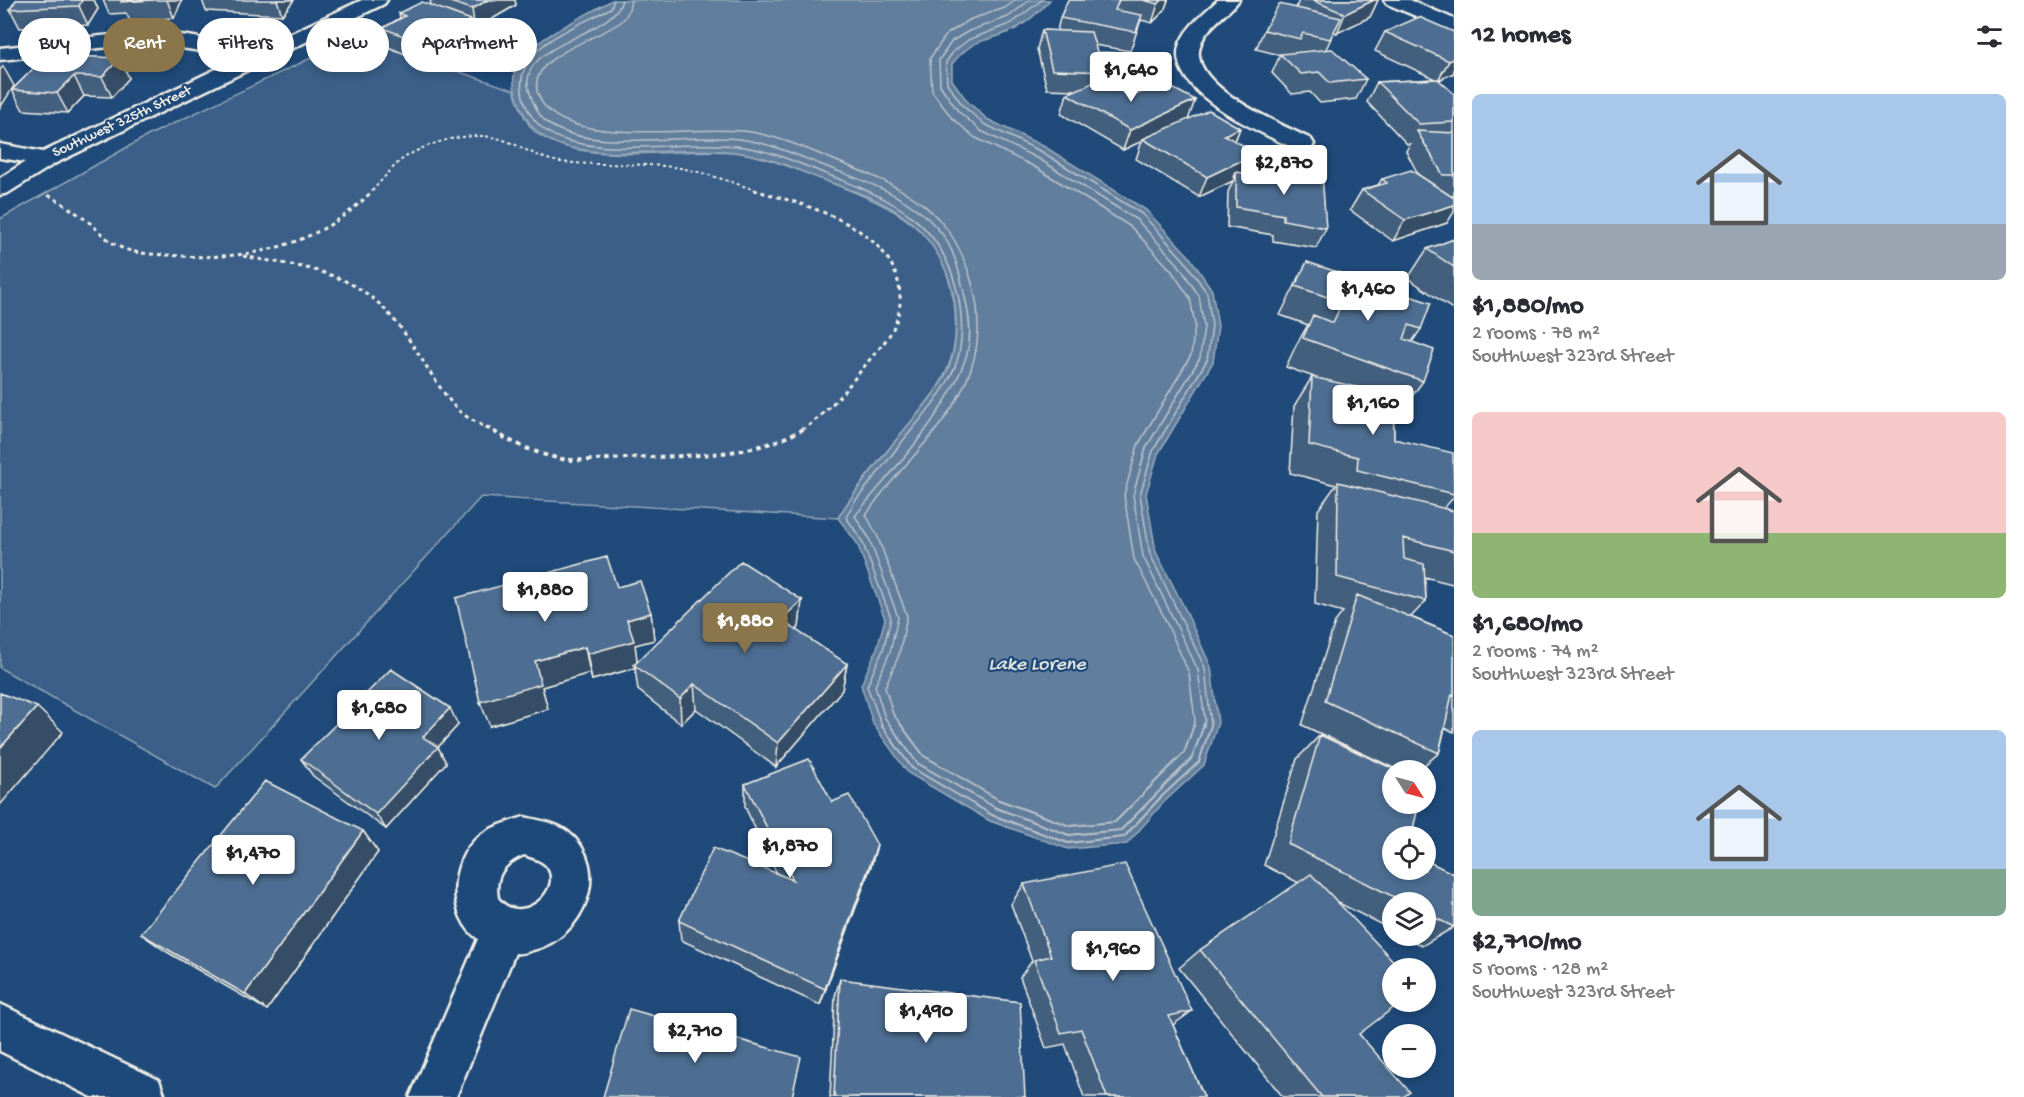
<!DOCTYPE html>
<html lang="en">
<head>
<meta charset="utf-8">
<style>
	body { margin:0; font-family:"Gochi Hand",sans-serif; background:#f7f7f7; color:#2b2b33; height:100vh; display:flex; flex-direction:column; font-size:22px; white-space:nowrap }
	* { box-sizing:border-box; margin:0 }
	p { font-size:20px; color:#7c7c81 }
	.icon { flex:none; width:33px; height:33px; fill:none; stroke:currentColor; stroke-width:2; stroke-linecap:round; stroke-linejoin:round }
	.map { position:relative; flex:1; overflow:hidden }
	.side { display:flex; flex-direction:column; background:#fff; width:570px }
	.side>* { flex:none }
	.top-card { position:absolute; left:18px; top:18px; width:570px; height:54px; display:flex; gap:12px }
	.needle { width:39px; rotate:126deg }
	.tools { position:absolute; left:1382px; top:760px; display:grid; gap:12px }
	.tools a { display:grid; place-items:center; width:54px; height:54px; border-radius:50%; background:#fff; box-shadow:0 3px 9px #0003; font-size:30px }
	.price { position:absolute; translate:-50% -51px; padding:0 14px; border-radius:6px; background:#fff; color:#222; font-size:20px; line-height:39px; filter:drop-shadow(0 2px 3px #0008) }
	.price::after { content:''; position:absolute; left:50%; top:36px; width:18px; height:14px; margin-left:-9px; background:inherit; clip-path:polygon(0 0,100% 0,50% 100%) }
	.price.selected { background:#8a764a; color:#fff }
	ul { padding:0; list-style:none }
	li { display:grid; align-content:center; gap:12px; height:318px; padding:0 18px }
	li span { display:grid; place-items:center; height:186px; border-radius:9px; color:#555 }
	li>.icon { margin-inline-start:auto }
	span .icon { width:108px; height:108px; fill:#fffc; stroke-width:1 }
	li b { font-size:26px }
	h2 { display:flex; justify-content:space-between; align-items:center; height:72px; padding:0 18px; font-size:26px }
	.tag { padding:0 21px; border-radius:27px; background:#fff; box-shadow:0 3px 9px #0003; font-size:21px; line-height:54px }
	.tag.selected { background:#8a764a; color:#fff }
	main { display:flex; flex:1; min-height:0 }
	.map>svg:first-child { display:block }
</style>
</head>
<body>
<main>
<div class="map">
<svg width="1454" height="1097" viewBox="0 0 1454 1097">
	<rect width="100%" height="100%" fill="#1f4a7a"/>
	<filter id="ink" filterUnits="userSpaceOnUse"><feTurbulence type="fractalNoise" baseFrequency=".0167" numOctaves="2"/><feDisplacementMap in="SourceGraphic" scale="12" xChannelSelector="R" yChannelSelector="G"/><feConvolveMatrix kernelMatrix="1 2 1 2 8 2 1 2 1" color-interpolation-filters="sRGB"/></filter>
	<g filter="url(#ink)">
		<path fill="#3a5f88" stroke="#97a8b8" stroke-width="1.5" d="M355 37 514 90C520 106 526 128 541 136 595 167 673 147 733 152 764 155 795 169 824 180 886 205 940 222 953 297 956 315 957 333 953 351 946 385 921 409 901 434 879 461 856 488 838 518L481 497 215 789 0 668V219L149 135Z"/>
		<path fill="#627e9d" stroke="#9cacbb" stroke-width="1.5" d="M612 0H1050C1041 10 1029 21 1017 28 989 44 977 33 952 64V80L967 101 987 119 1045 147 1146 210 1189 256 1212 290 1218 326 1213 362 1158 454 1146 494 1156 552 1184 607 1211 667 1218 723 1204 765 1164 802 1127 844 1068 849 990 821 908 773 873 724 861 685 877 648 885 619 857 543 838 518C856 488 879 462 900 435 921 409 948 384 954 349 964 287 937 230 880 202 862 193 842 187 823 180 795 169 765 155 734 152 679 146 622 160 567 147 546 142 531 130 522 110 517 99 512 86 514 74 521 42 585 17 612 0Z"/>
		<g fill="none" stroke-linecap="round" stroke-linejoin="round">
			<path stroke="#bac3ca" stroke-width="1.5" d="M614 0 611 8C571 30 501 50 527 108 535 125 550 136 568 141 626 156 686 139 744 147 771 151 796 162 821 172 891 199 944 219 959 300 963 322 963 345 955 367 944 393 924 415 906 437 889 458 873 480 855 501L846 517 862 541 891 618 883 650 867 686 882 726
				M622 0C613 37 516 43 529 90 532 102 539 118 550 125 595 153 685 133 738 139 767 142 794 154 822 165 863 181 908 194 938 229 954 247 959 270 964 293 969 313 973 336 966 357 946 416 894 468 855 516L869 538 898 617 890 652 875 686 885 718 891 726
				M631 0C630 7 628 16 622 21 601 39 525 55 538 94 557 153 700 123 751 132 780 137 807 149 834 160 904 188 953 207 973 287 980 313 980 343 971 369 952 426 898 466 866 515L877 535 907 616 899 655 885 687 893 714 902 726
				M1016 0 1005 8 971 19 947 34 930 58 932 91 951 117 974 137 1035 167 1131 227 1171 270 1190 298 1195 325 1191 355 1138 445 1124 495 1134 559 1164 617 1189 673 1195 721 1193 726
				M1030 0 1008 17 969 31 952 41 939 60 940 85 958 111 981 131 1039 159 1137 220 1178 264 1199 296 1204 326 1200 358 1146 448 1133 495 1143 556 1198 670 1205 721 1203 726
				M1042 0 1012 23 968 40 953 52 946 62 947 83 963 106 984 124 1042 152 1142 214 1184 260 1207 293 1212 326 1207 360 1153 451 1140 495 1150 554 1205 668 1211 726"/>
			<path stroke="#bac3ca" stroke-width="2" d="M881 725 912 768 992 815 1068 843 1124 837 1160 798 1199 762 1211 725
				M890 725 917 763 996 808 1069 835 1121 830 1192 758 1204 725
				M901 725 924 756 999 800 1070 826 1115 822 1184 753 1194 725"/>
			<g stroke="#f4f1e8" stroke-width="5">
				<path id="minor" d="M362 0H387L384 4 54 164 8 193 0 195V178L25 162 0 158V144L43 152 233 61C218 56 204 51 188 49 127 39 61 54 0 60V48C61 42 126 28 188 36 209 39 229 47 249 53Z
					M1218 0H1239C1227 16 1206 26 1200 46 1187 86 1283 125 1311 139L1314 144 1311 149 1303 151 1295 149C1263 133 1177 97 1178 54 1178 33 1204 13 1218 0Z
					M1384 0H1410L1454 19V32L1387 4Z
					M524 817C538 820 557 823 568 832 613 868 584 938 533 950 527 952 521 954 515 953L456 1097H410L478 939C447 916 449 863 477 838 489 827 509 822 524 817ZM524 855C533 858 543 860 548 868 563 891 520 928 498 898 494 876 504 863 524 855Z
					M0 1004 159 1080 165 1097H92L0 1051Z"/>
			</g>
			<path stroke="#f4f1e8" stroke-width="2" stroke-dasharray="3 3" stroke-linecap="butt" d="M372 191C381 181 390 170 400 161 423 143 468 131 496 138 519 143 536 159 561 162 600 166 640 162 680 168 707 173 733 183 759 191"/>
			<path stroke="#f4f1e8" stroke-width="3" stroke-dasharray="4 4" stroke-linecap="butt" d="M754 190C805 205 887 224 899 286 902 302 899 320 890 334 884 344 874 354 867 363 848 387 829 411 804 429
				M48 195C63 203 77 213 90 223 100 232 110 243 122 248 136 254 152 254 167 255 243 262 319 248 373 190
				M243 256C282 264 324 267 358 288 403 315 422 367 454 406 462 416 477 422 488 429"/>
			<path stroke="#f4f1e8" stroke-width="4" stroke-dasharray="4.5 4.5" stroke-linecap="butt" d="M486 427C509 441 535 454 562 459 583 462 605 459 626 458 684 455 755 459 806 427"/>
			<use href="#minor" fill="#1f4a7a" fill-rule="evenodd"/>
		</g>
		<path fill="#425f7e" stroke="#f4f1e8" stroke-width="1.5" d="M16 0H94L98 9 88 25 20 28 10 9Z
			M103 0H182L174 18 130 21 126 13 109 14Z
			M202 0H294L282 15 206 11Z
			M430 0H515L516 5 475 29 472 28 475 39 430 64 388 47 383 28 400 18 399 13 431 5Z
			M1068 0H1168L1164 11 1152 23 1141 20 1130 51 1094 45 1097 52 1134 73 1128 93 1122 92 1131 97 1195 100 1188 119 1240 128 1235 141 1248 174 1274 178 1280 167 1326 228 1316 248 1273 241V235L1227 227 1228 192 1233 181 1199 197 1136 159 1142 141 1123 150 1061 114 1067 94 1075 90 1047 89 1037 49 1042 30 1057 31 1060 18Z
			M1299 0H1378L1370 17 1337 33 1334 32 1326 49 1366 79 1356 99 1320 103 1310 92 1292 94 1272 73 1280 55 1256 49 1264 30 1296 8Z
			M1385 32H1454V73L1439 80 1454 94V196H1451L1447 223 1393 241 1350 210 1362 190 1378 185 1382 179 1419 176 1406 151 1410 144H1407L1367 102 1377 82 1435 79 1375 51Z
			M47 55 129 78 112 97 84 96 68 113 23 110 12 90Z
			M1454 239V310L1408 278 1427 249Z
			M1307 262 1421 329 1412 342 1423 381 1402 410 1393 407 1394 439 1454 463V497L1444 508 1454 511V582L1452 584 1425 577 1426 601 1411 617 1454 635V732L1445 728 1439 753 1417 771H1400L1302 725 1335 622 1343 612 1315 604 1318 510 1336 485 1290 473 1294 406 1312 377H1314L1286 367 1296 345 1308 325 1280 315Z
			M617 587 651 613 654 640 635 645 637 662 802 600 799 627 796 630 847 664 842 690 776 767 696 709 681 724 638 690 635 668 592 680 590 673 542 687 548 709 490 726Z
			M458 725 438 747 446 763 386 829 313 776 301 759Z
			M1320 735 1392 837 1454 927 1422 946 1403 936H1425V903H1392V930L1339 903 1359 1034 1403 1097H1283L1179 968 1200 950 1299 883 1264 865 1297 759Z
			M745 784 832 802 877 845 871 866 820 1005 681 940 679 921 777 874 745 807Z
			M363 831 378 852 267 1010 167 952 141 934Z
			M1024 884 1192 1011 1173 1025 1204 1097H1084L1065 1044 1046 1048 1020 977 1032 961 1011 904Z
			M840 979 1025 1097H830L835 996Z"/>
		<path fill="#364d66" stroke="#f4f1e8" stroke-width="1.5" d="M82 0H94L98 9 88 25 79 6Z
			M167 0H182L174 18Z
			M277 0H294L282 15Z
			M488 0H515L516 5 475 29 472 9Z
			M1162 0H1168L1164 11 1152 23 1158 4Z
			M1374 0H1378L1370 17 1337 33 1345 14Z
			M471 20 475 39 430 64 426 45Z
			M120 58 129 78 112 97 102 77Z
			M1454 58V73L1438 80 1449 61Z
			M3 66 14 86 0 108V70Z
			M74 76 84 96 68 113 57 93Z
			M1195 100 1188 120 1143 139 1142 141 1123 150 1130 130Z
			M1240 128 1232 148 1224 135Z
			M1257 153 1248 174 1236 179V172L1233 181 1199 197 1207 177Z
			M1454 205V212L1447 223 1393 241 1405 220Z
			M802 600 799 627 779 647 781 620Z
			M651 613 654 640 635 645 638 667 634 665 635 668 592 680 587 654 627 620Z
			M585 647 590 673 542 687 548 709 490 726 480 702 535 661Z
			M847 664 842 690 776 767 778 743Z
			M694 684 696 709 681 724 680 699Z
			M37 707 63 732 0 805V748Z
			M450 708 458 725 438 747 446 763 386 829 376 814 423 737Z
			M363 831 378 852 267 1010 245 994Z
			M877 845 871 866 820 1005 825 989Z"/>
		<path fill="#4d6e92" stroke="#f4f1e8" stroke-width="1.5" d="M16 0H82L79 6 10 9Z
			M122 0H153L121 2Z
			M444 0H488L472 9Z
			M1068 0H1119L1115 10 1142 15 1136 32 1060 18Z
			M1143 0H1162L1158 4Z
			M1312 0H1374L1345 14Z
			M422 2 471 20 426 45 383 28 405 16 399 13Z
			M1279 4 1341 18 1330 39 1303 33 1300 39 1264 30Z
			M1419 17 1454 32V58L1449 61 1385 32Z
			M1042 30 1091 32 1097 52 1127 53 1134 73 1052 70Z
			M1332 49 1366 79 1330 83 1319 72 1301 74 1280 54Z
			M47 55 120 58 102 77 74 76 57 93 12 90Z
			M1438 79 1454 94V122L1419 124 1377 82Z
			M1099 80 1131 97 1163 83 1195 100 1130 130 1067 94Z
			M1209 110 1240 128 1224 135 1257 153 1207 177 1143 139Z
			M1417 131 1454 133V175H1443Z
			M1280 167 1322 174 1326 228 1283 220V215L1236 207V172L1280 179Z
			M1411 170 1454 198V205L1405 220 1362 190 1387 183 1382 179Z
			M1454 239V267L1427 249Z
			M1307 262 1431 303 1421 329 1409 325 1404 339 1434 350 1423 381 1303 338 1313 315 1333 323 1342 302 1295 286Z
			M1312 377 1393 395 1394 439 1453 453 1454 494 1357 470 1358 457 1309 445Z
			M1338 482 1454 511V551L1403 538 1404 559 1424 564 1426 601 1337 577Z
			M607 557 617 587 640 581 651 613 627 620 634 641 587 654 585 647 535 661 541 684 480 702 456 598Z
			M741 561 802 600 781 620 847 664 778 743 694 684 680 699 634 665Z
			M1357 595 1454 635V695L1452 694 1439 753 1325 701Z
			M391 669 450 708 423 737 438 747 376 814 301 759Z
			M0 693 37 707 0 748Z
			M1320 735 1398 771H1392V804H1419L1411 837H1392V870H1425V860L1454 874V927L1425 913V903H1406L1288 844Z
			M809 759 832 802 849 795 877 845 825 989 679 921 713 848 793 880 745 784Z
			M265 781 363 831 245 994 141 934Z
			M1125 864 1192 1011 1169 1016 1204 1097H1107L1081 1029 1061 1033 1034 960 1051 956 1024 884Z
			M1311 874 1401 969H1392V1002H1401L1359 1034 1410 1092 1403 1097H1322L1200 950Z
			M840 979 1020 1002 1025 1097H834Z
			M629 1009 801 1057 792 1097H603Z"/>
	</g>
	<g text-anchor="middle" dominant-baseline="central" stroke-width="4.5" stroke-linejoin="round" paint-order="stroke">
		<g font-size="15" fill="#f4f1e8" stroke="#1f4a7a">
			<text transform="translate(122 122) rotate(-25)">Southwest 325th Street</text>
		</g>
		<g font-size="20" font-style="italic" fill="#dee0dd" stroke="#1f4a7a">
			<text x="1037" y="665">Lake Lorene</text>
		</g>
	</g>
</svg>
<div class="tools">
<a><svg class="needle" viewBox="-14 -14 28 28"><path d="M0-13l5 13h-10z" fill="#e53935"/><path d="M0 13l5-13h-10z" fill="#7c7c81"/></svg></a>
<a><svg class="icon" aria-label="locate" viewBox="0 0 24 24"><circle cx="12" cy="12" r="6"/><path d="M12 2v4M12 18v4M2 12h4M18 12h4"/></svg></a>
<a><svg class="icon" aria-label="layers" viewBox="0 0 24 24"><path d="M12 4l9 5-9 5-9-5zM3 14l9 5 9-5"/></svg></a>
<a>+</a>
<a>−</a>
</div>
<b class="price" style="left:1131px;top:103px">$1,640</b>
<b class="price" style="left:1284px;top:196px">$2,870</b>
<b class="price" style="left:1368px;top:322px">$1,460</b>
<b class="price" style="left:1373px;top:436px">$1,160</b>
<b class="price" style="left:545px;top:623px">$1,880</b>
<b class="price selected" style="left:745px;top:654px">$1,880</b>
<b class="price" style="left:379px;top:741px">$1,680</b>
<b class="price" style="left:790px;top:879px">$1,870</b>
<b class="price" style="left:253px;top:886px">$1,470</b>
<b class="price" style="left:1113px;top:982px">$1,960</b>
<b class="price" style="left:926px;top:1044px">$1,490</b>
<b class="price" style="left:695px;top:1064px">$2,710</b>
<div class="top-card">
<a class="tag">Buy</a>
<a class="tag selected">Rent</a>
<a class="tag">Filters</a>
<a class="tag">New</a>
<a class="tag">Apartment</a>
</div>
</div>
<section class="side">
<h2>12 homes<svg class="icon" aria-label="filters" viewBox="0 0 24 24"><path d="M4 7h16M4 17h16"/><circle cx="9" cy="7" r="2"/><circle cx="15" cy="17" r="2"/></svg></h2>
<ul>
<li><span style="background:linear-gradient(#a9c7e8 70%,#9aa5b1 0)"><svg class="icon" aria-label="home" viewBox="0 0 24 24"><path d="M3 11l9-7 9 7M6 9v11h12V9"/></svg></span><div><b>$1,880/mo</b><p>2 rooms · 78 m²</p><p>Southwest 323rd Street</p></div></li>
<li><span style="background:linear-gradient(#f6c9c9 65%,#8fb573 0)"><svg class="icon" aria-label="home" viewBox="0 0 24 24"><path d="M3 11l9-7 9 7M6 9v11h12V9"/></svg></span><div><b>$1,680/mo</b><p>2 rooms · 74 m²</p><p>Southwest 323rd Street</p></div></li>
<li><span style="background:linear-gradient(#a9c7e8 75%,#7fa58c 0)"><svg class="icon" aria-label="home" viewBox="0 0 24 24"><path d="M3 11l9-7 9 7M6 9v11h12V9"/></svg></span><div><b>$2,710/mo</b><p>5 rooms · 128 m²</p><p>Southwest 323rd Street</p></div></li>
</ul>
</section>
</main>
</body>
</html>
